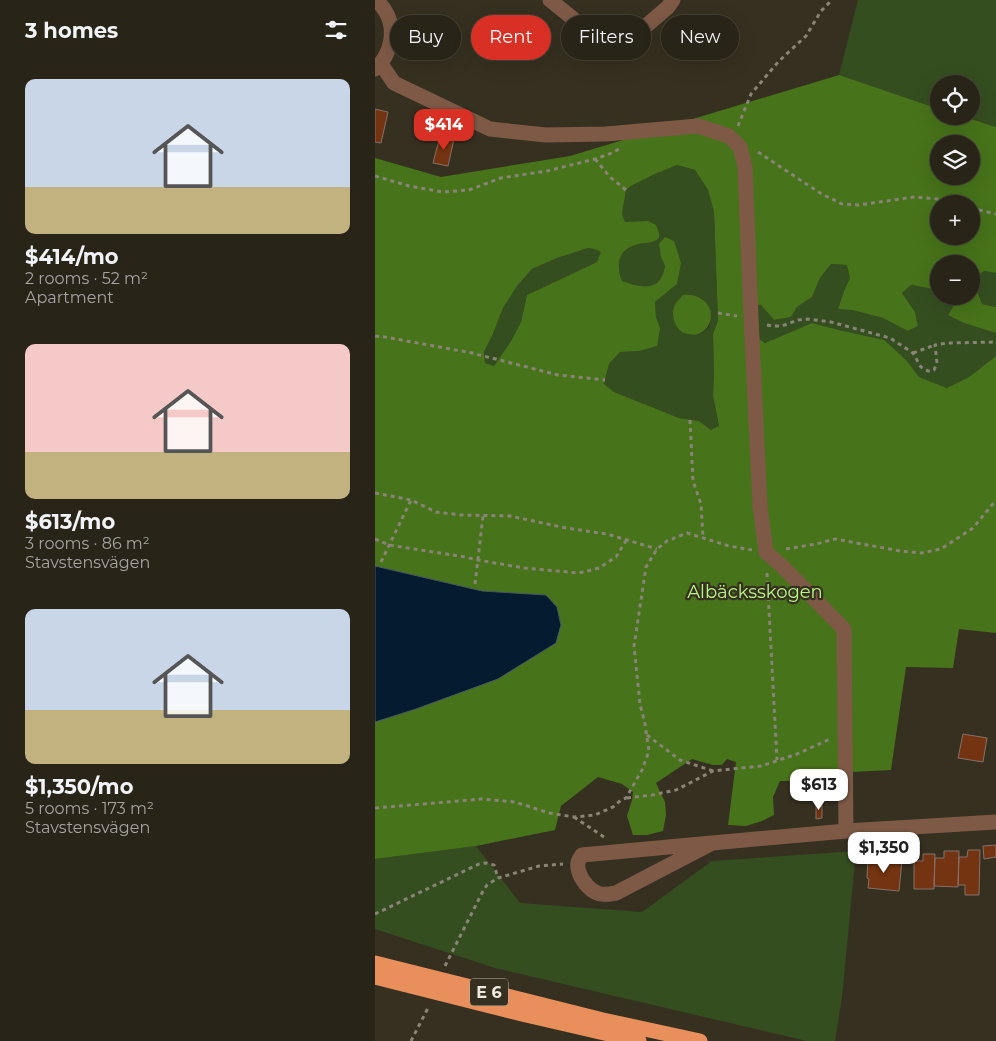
<!DOCTYPE html>
<html lang="en">
<head>
<meta charset="utf-8">
<style>
	body { margin:0; font-family:Montserrat,sans-serif; background:#343025; color:#f1f3f6; height:100vh; display:flex; flex-direction:column; font-size:19px; white-space:nowrap }
	* { box-sizing:border-box; margin:0 }
	p { font-size:16px; color:#a5a4a2 }
	.icon { flex:none; width:28px; height:28px; fill:none; stroke:currentColor; stroke-width:2; stroke-linecap:round; stroke-linejoin:round }
	.map { position:relative; flex:1; overflow:hidden }
	.drawer { display:flex; flex-direction:column; background:#282418; width:375px }
	.drawer>* { flex:none }
	.banner { position:absolute; left:15px; top:15px; width:475px; height:45px; display:flex; gap:10px }
	.controls { position:absolute; left:555px; top:75px; display:grid; gap:10px }
	.controls a { display:grid; place-items:center; width:50px; height:50px; border-radius:50%; background:#282418; box-shadow:0 5px 20px #0002,0 0 0 1px #444137; font-size:25px }
	.price { position:absolute; translate:-50% -42px; padding:0 11px; border-radius:10px; background:#fff; color:#222; font-size:16px; line-height:32px; filter:drop-shadow(0 1px 2px #0008) }
	.price::after { content:''; position:absolute; left:50%; top:30px; width:15px; height:11px; margin-left:-8px; background:inherit; clip-path:polygon(0 0,100% 0,50% 100%) }
	.price.active { background:#d93025; color:#fff }
	ul { padding:0; list-style:none }
	li { display:grid; align-content:center; gap:10px; height:265px; padding:0 25px }
	li span { display:grid; place-items:center; height:155px; border-radius:10px; color:#555 }
	li>.icon { margin-inline-start:auto }
	span .icon { width:90px; height:90px; fill:#fffc; stroke-width:1 }
	li b { font-size:21px }
	h2 { display:flex; justify-content:space-between; align-items:center; height:60px; padding:0 25px; font-size:21px }
	.pill { padding:0 18px; border-radius:22px; background:#282418; box-shadow:0 5px 20px #0002,0 0 0 1px #444137; font-size:18px; line-height:45px }
	.pill.active { background:#d93025; color:#fff }
	main { display:flex; flex:1; min-height:0 }
	.map>svg:first-child { display:block }
</style>
</head>
<body>
<main>
<section class="drawer">
<h2>3 homes<svg class="icon" aria-label="filters" viewBox="0 0 24 24"><path d="M4 7h16M4 17h16"/><circle cx="9" cy="7" r="2"/><circle cx="15" cy="17" r="2"/></svg></h2>
<ul>
<li><span style="background:linear-gradient(#c9d6e8 70%,#c2b280 0)"><svg class="icon" aria-label="home" viewBox="0 0 24 24"><path d="M3 11l9-7 9 7M6 9v11h12V9"/></svg></span><div><b>$414/mo</b><p>2 rooms · 52 m²</p><p>Apartment</p></div></li>
<li><span style="background:linear-gradient(#f6c9c9 70%,#c2b280 0)"><svg class="icon" aria-label="home" viewBox="0 0 24 24"><path d="M3 11l9-7 9 7M6 9v11h12V9"/></svg></span><div><b>$613/mo</b><p>3 rooms · 86 m²</p><p>Stavstensvägen</p></div></li>
<li><span style="background:linear-gradient(#c9d6e8 65%,#c2b280 0)"><svg class="icon" aria-label="home" viewBox="0 0 24 24"><path d="M3 11l9-7 9 7M6 9v11h12V9"/></svg></span><div><b>$1,350/mo</b><p>5 rooms · 173 m²</p><p>Stavstensvägen</p></div></li>
</ul>
</section>
<div class="map">
<svg width="621" height="1041" viewBox="0 0 621 1041">
	<rect width="100%" height="100%" fill="#363020"/>
	<path fill="#354e20" fill-rule="evenodd" d="M483 0H621V127L587 116H596V84H564V109L464 75Z
		M302 165 320 170 333 190 339 212 343 321 338 334 339 372 338 396 344 427 336 430 324 421 304 418 239 392 229 384 234 364 245 352 264 351 285 328 281 317 280 302 302 284 286 257 290 266C289 270 288 275 286 278 278 292 259 285 247 281 240 263 244 249 265 244 273 241 276 244 284 238L250 222 247 214 251 190 256 186 280 174ZM314 295 328 299 336 318 334 327 327 333 302 326 298 316 299 306Z
		M213 248 219 249 227 252 222 262 152 295 146 322 136 341 119 366 110 363 109 353 117 336 128 308 142 286 157 269 182 258Z
		M456 264 473 265 475 278 469 291 463 309 477 310 508 318 534 331 543 326 540 312 527 293 536 285 564 290V296H574L581 302 573 315 621 333V356L594 377 572 388 544 377 532 361 468 331 437 323 390 343 370 330 373 304 386 305 399 320 416 317 422 307 437 297 445 278Z
		M609 271 621 273V307L607 304 598 278Z
		M101 846 145 903 267 912 337 861 481 851 467 997 460 1041H432L120 968 0 929V859Z"/>
	<path fill="#47731a" fill-rule="evenodd" d="M464 75 564 109V116H587L621 127V273L609 271 598 279 607 304 621 307V333L589 323 573 315 581 302 574 296H596V264H564V290L536 285 527 293 540 312 543 326 533 331 508 318 477 310 463 309 469 291 475 278 472 265 456 264 445 278 437 297 422 307 416 317 399 320 386 305 373 304 370 330 390 343 437 323 468 331 509 340 532 361 544 377 572 388 594 377 621 356V633L584 629 578 668 531 667 516 770 457 773 414 781H405L398 797 399 815 387 821 371 826 353 825 361 762 352 759 347 765H338L317 759 281 783 290 802 291 815 288 831 272 835H258L252 816 257 800 258 792 247 784 223 777 186 806 180 830 101 846 0 859V722L41 709 171 595 107 591 0 566V158L66 177 195 156ZM564 144H596V176H564ZM302 165 320 170 333 190 339 212 343 321 338 334 339 372 338 396 344 426 336 430 324 421 304 418 239 392 229 384 234 364 245 352 264 351 282 346 285 328 281 317 280 302 302 284 306 263 299 241 290 237 284 244 286 257 290 266C289 270 288 275 286 278 278 292 259 285 247 281 240 263 244 249 264 244 272 242 277 244 284 238V233L281 225 273 221 250 222 247 214 251 190 256 186 280 174ZM564 204H596V236H564ZM213 248 219 249 226 252 222 262 152 295 146 322 136 341 119 366 110 363 109 352 117 336 128 308 142 286 157 269 182 258Z
		M308 295C317 294 327 297 332 304 336 309 336 313 336 318 334 329 325 337 314 334 313 334 308 333 307 332 300 327 296 315 299 307 300 303 305 299 308 295Z"/>
	<path fill="#041b30" stroke="#4a5965" d="M0 566 107 591 171 595 182 607 186 625 181 643 123 679 41 709 0 722Z"/>
	<path fill="#743411" stroke="#857169" d="M0 109 13 112 6 143 0 142Z
		M65 136 79 139 73 166 58 163Z
		M588 734 612 738 608 762 583 758Z
		M441 804H447V818L441 819Z
		M621 845V857L609 859 608 846Z
		M593 850H605L604 895H590V885H583L584 857H592Z
		M569 851H584L583 887 559 886 560 858H569Z
		M548 854H560L559 889H539V861H548Z
		M493 857 527 860 524 891 493 888 494 879 492 878Z"/>
	<g fill="none" stroke-linecap="round" stroke-linejoin="round">
		<path stroke="#898477" stroke-width="3" stroke-dasharray="4 4" stroke-linecap="butt" d="M363 126 376 94 404 61 431 36 446 11 457 0
			M383 152 445 193 467 204 483 205 539 197 575 200 586 204
			M220 159 235 177 251 190
			M0 176 34 186 68 192 94 190 126 178 172 171 220 159 237 153 244 149
			M596 208 621 214
			M343 313 362 316
			M392 325 397 326H407L423 320 433 319 456 322 515 338 538 353 546 367 553 371 559 370 562 363 560 345 572 343 621 342
			M0 336 10 337 97 353 183 375 230 380
			M538 353 560 345
			M315 420 318 481 326 504 328 538
			M0 493 36 500 61 512 86 515 135 516 191 528 232 534 282 549
			M0 539 14 545 90 557 103 560 149 568 204 573 224 568 241 557 252 539
			M411 549 441 544 460 539 525 551 546 553 566 549 598 528 621 500
			M6 562 36 500
			M392 573 402 760
			M100 584 108 516
			M272 735 305 760 338 771
			M252 798 277 795 301 790 338 771 386 766 422 754 455 739
			M0 808 107 799 140 802 174 813 199 817 220 815 238 807 246 800 251 798 267 770 274 751 270 724 265 704 259 646 271 567 282 549 292 541 312 533 354 546 377 550
			M199 817 229 837
			M0 914 104 864 111 863 119 865 123 878
			M70 966 107 893 112 885 123 878 164 866 188 864
			M36 1041 54 1006"/>
		<path stroke="#7e5a46" stroke-width="15" d="M175 0 206 25 224 34 246 36 271 26 293 7 298 0
			M6 64 19 83 115 129 171 135 231 134 323 126 354 136 365 147 370 167 376 318 385 506 391 552 408 567 469 629 471 831
			M0 69C17 54 22 28 9 9 7 6 4 3 1 0
			M337 843 207 855C206 857 204 859 203 862 201 874 213 891 225 894 230 895 235 894 241 893L337 843 471 831 621 822"/>
		<path stroke="#e88f5c" stroke-width="15" d="M0 963 228 1020 325 1041
			M0 977 147 1014 264 1041"/>
	</g>
	<g text-anchor="middle" dominant-baseline="central" stroke-width="4.5" stroke-linejoin="round" paint-order="stroke">
		<rect fill="#363020" stroke="#b7b2a6" stroke-width="1" x="95" y="978.5" width="38" height="27" rx="4"/>
		<g font-size="16" font-weight="bold" fill="#eeeae0">
			<text x="114" y="992">E 6</text>
		</g>
		<g font-size="18" fill="#b6f584" stroke="#363020">
			<text x="380" y="592">Albäcksskogen</text>
		</g>
	</g>
</svg>
<div class="controls">
<a><svg class="icon" aria-label="locate" viewBox="0 0 24 24"><circle cx="12" cy="12" r="6"/><path d="M12 2v4M12 18v4M2 12h4M18 12h4"/></svg></a>
<a><svg class="icon" aria-label="layers" viewBox="0 0 24 24"><path d="M12 4l9 5-9 5-9-5zM3 14l9 5 9-5"/></svg></a>
<a>+</a>
<a>−</a>
</div>
<b class="price active" style="left:69px;top:151px">$414</b>
<b class="price" style="left:444px;top:811px">$613</b>
<b class="price" style="left:509px;top:874px">$1,350</b>
<div class="banner">
<a class="pill">Buy</a>
<a class="pill active">Rent</a>
<a class="pill">Filters</a>
<a class="pill">New</a>
</div>
</div>
</main>
</body>
</html>
